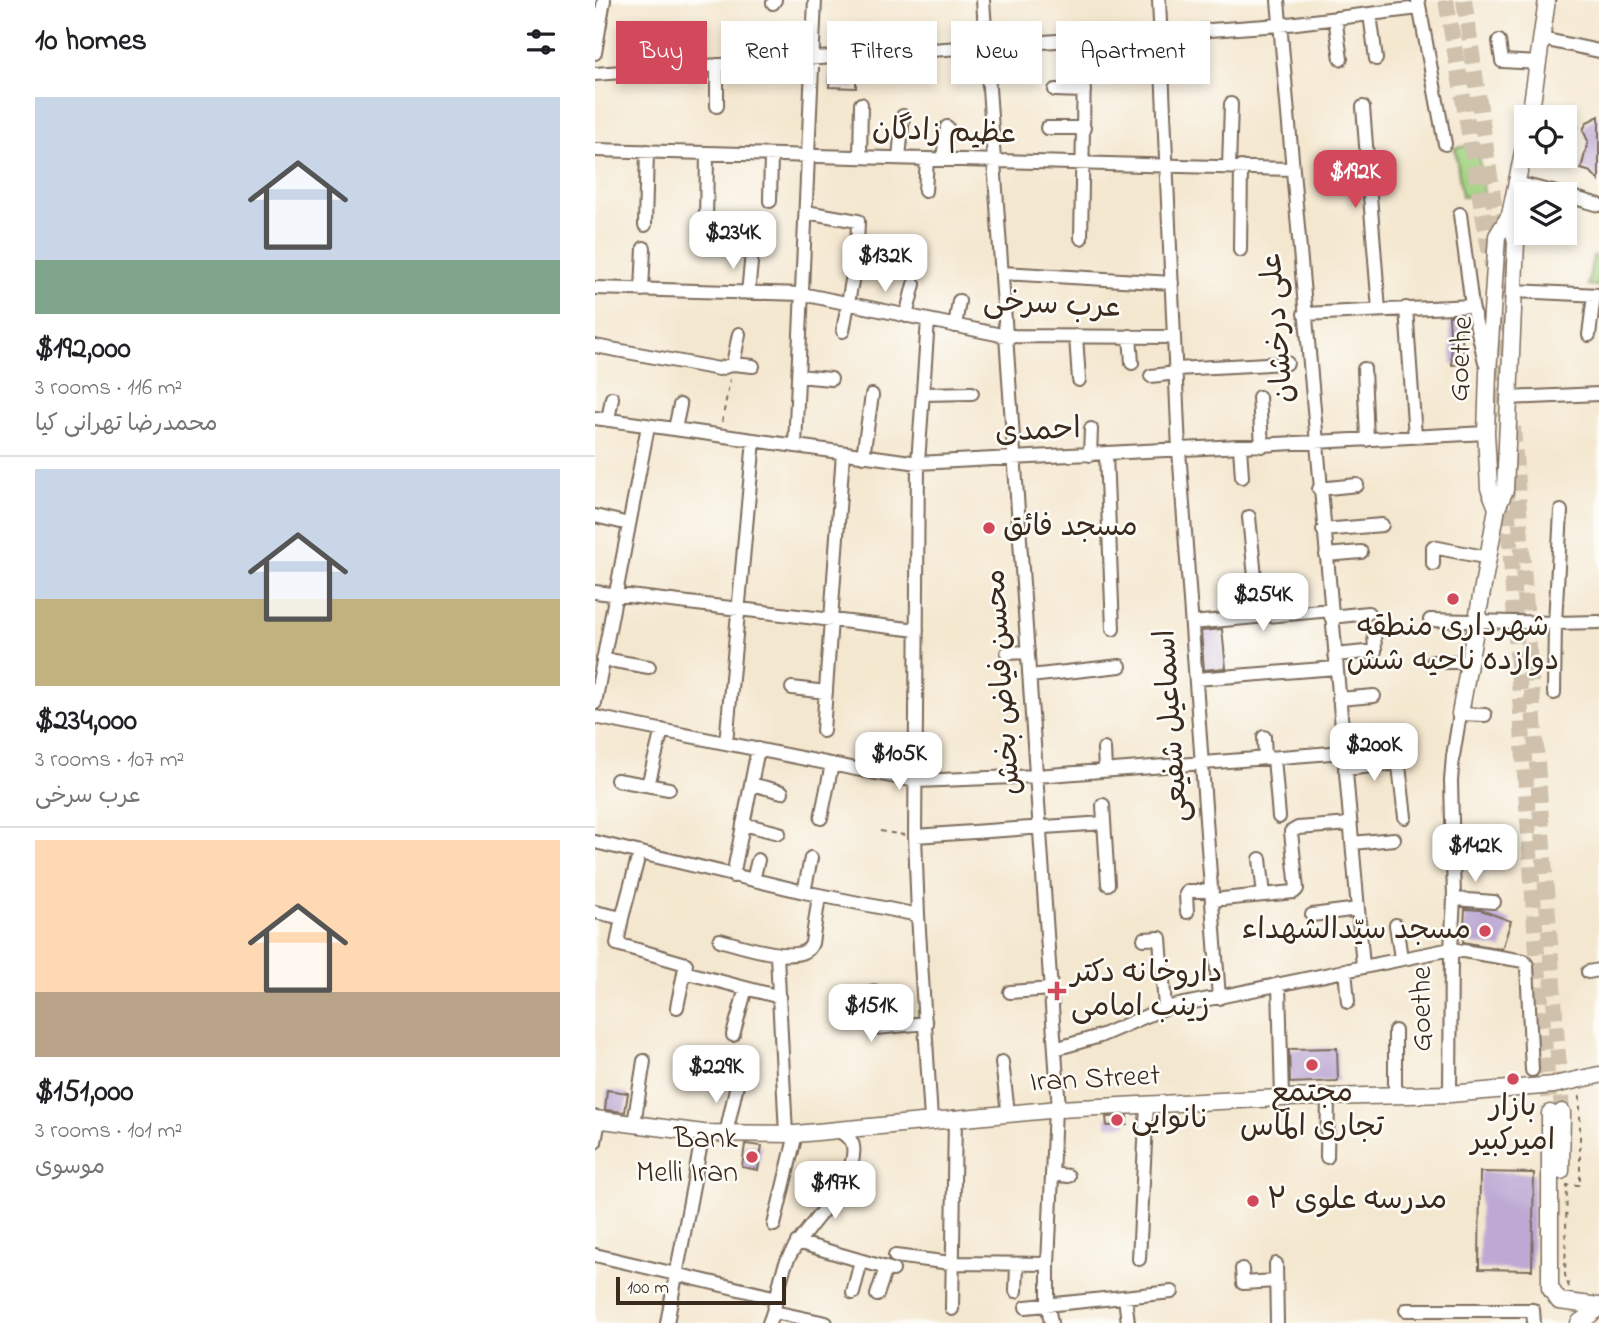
<!DOCTYPE html>
<html lang="en">
<head>
<meta charset="utf-8">
<style>
	body { margin:0; font-family:"Indie Flower","Playpen Sans Arabic",sans-serif; background:#f2f2f2; color:#202124; height:100vh; display:flex; flex-direction:column; font-size:26px; white-space:nowrap }
	* { box-sizing:border-box; margin:0 }
	p { font-size:23px; color:#757577 }
	.icon { flex:none; width:38px; height:38px; fill:none; stroke:currentColor; stroke-width:2; stroke-linecap:round; stroke-linejoin:round }
	.map { position:relative; flex:1; overflow:hidden }
	.details { display:flex; flex-direction:column; background:#fff; width:595px }
	.details>* { flex:none }
	.top-card { position:absolute; left:21px; top:21px; width:665px; height:63px; display:flex; gap:14px }
	.controls { position:absolute; left:919px; top:105px; display:grid; gap:14px }
	.controls a { display:grid; place-items:center; width:63px; height:63px; border-radius:0px; background:#fff; box-shadow:0 4px 10px #0003; font-size:35px }
	.scale { position:absolute; left:21px; bottom:18px; width:170px; box-sizing:border-box; padding-left:7px; border:4px solid #3b2a1e; border-top:0; font-size:19px; line-height:24px; white-space:nowrap; color:#3b2a1e; -webkit-text-stroke:5px #fdfcf7; paint-order:stroke }
	.price { position:absolute; translate:-50% -60px; padding:0 16px; border-radius:14px; background:#fff; color:#222; font-size:23px; line-height:46px; filter:drop-shadow(0 2px 4px #0008) }
	.price::after { content:''; position:absolute; left:50%; top:42px; width:21px; height:16px; margin-left:-10px; background:inherit; clip-path:polygon(0 0,100% 0,50% 100%) }
	.price.current { background:#d1495b; color:#fff }
	ul { padding:0; list-style:none }
	li { display:grid; align-content:center; gap:14px; height:371px; padding:0 35px }
	li+li { border-top:2px solid #e0e0e0 }
	li span { display:grid; place-items:center; height:217px; border-radius:0px; color:#555 }
	li>.icon { margin-inline-start:auto }
	span .icon { width:126px; height:126px; fill:#fffc; stroke-width:1 }
	li b { font-size:30px }
	h2 { display:flex; justify-content:space-between; align-items:center; height:84px; padding:0 35px; font-size:30px }
	.chip { padding:0 24px; border-radius:0px; background:#fff; box-shadow:0 4px 10px #0003; font-size:24px; line-height:63px }
	.chip.current { background:#d1495b; color:#fff }
	main { display:flex; flex:1; min-height:0 }
	.map>svg:first-child { display:block }
</style>
</head>
<body>
<main>
<section class="details">
<h2>10 homes<svg class="icon" aria-label="filters" viewBox="0 0 24 24"><path d="M4 7h16M4 17h16"/><circle cx="9" cy="7" r="2"/><circle cx="15" cy="17" r="2"/></svg></h2>
<ul>
<li><span style="background:linear-gradient(#c9d6e8 75%,#7fa58c 0)"><svg class="icon" aria-label="home" viewBox="0 0 24 24"><path d="M3 11l9-7 9 7M6 9v11h12V9"/></svg></span><div><b>$192,000</b><p>3 rooms · 116 m²</p><p>محمدرضا تهرانی کیا</p></div></li>
<li><span style="background:linear-gradient(#c9d6e8 60%,#c2b280 0)"><svg class="icon" aria-label="home" viewBox="0 0 24 24"><path d="M3 11l9-7 9 7M6 9v11h12V9"/></svg></span><div><b>$234,000</b><p>3 rooms · 107 m²</p><p>عرب سرخی</p></div></li>
<li><span style="background:linear-gradient(#ffd9b3 70%,#b9a48a 0)"><svg class="icon" aria-label="home" viewBox="0 0 24 24"><path d="M3 11l9-7 9 7M6 9v11h12V9"/></svg></span><div><b>$151,000</b><p>3 rooms · 101 m²</p><p>موسوی</p></div></li>
</ul>
</section>
<div class="map">
<svg width="1004" height="1323" viewBox="0 0 1004 1323">
	<rect width="100%" height="100%" fill="#fdfcf7"/>
	<filter id="ink" filterUnits="userSpaceOnUse"><feTurbulence type="fractalNoise" baseFrequency=".0143" numOctaves="2"/><feDisplacementMap in="SourceGraphic" scale="14" xChannelSelector="R" yChannelSelector="G"/><feConvolveMatrix kernelMatrix="1 2 1 2 8 2 1 2 1" color-interpolation-filters="sRGB"/></filter>
	<filter id="wash" filterUnits="userSpaceOnUse"><feTurbulence type="fractalNoise" baseFrequency=".00686" numOctaves="4" result="noise"/><feDisplacementMap in="SourceGraphic" scale="28" xChannelSelector="R" yChannelSelector="G"/><feGaussianBlur stdDeviation="1.57" result="paint"/><feColorMatrix in="noise" values="0 0 0 0 0 0 0 0 0 0 0 0 0 0 0 0 0 1.4 0 .05"/><feComposite in="paint" operator="in"/></filter>
	<g filter="url(#wash)">
		<rect width="100%" height="100%" fill="#f4e7cf"/>
		<path fill="#a2d281" stroke="#6e7e50" stroke-width="2" d="M882 144 889 194 867 197 860 148Z
			M998 256H1004V286L993 285Z"/>
		<g id="blocks">
			<path fill="#bda9d4" d="M261 64V88L234 87 235 70Z
				M1004 116V181L996 172 986 169 993 141 988 130 992 122Z
				M864 315 870 364 857 365 854 316Z
				M627 629 631 668 609 670 606 631Z
				M870 909 886 910 916 921 907 949 868 942Z
				M742 1048 743 1081 695 1083 694 1049Z
				M12 1090 33 1093 30 1112 10 1110Z
				M532 1116V1125L512 1126 511 1117Z
				M150 1144 167 1146 163 1170 147 1167Z
				M885 1172 939 1173 937 1270 884 1269Z"/>
		</g>
	</g>
	<g filter="url(#ink)">
		<use href="#blocks" fill-opacity="0" stroke="#7c6c5c" stroke-width="2"/>
		<g fill="none" stroke-linecap="round" stroke-linejoin="round">
			<path stroke="#cfc1ac" stroke-width="16" stroke-dasharray="16 8" stroke-linecap="butt" d="M851 0 897 266
				M869 0 913 299
				M902 316 907 416
				M918 427 967 1112
				M911 483 940 927 955 1113"/>
			<g stroke="#7c6c5c" stroke-width="16">
				<path id="minor" d="M388 0 464 1109
					M564 0 584 450 624 998
					M683 0 768 966
					M823 0 850 144
					M178 3 180 0
					M775 14 781 59
					M740 18 746 59
					M947 39 1004 51
					M904 41 907 61 944 63
					M0 53 9 0
					M122 65V106
					M0 74 685 25 824 8
					M460 90 489 91
					M768 107 784 310
					M452 128H489
					M0 150 697 169
					M265 157 266 104
					M304 158 308 116
					M348 159 352 127
					M634 167 636 104
					M922 183 966 194
					M330 191 332 159
					M970 195 1004 205
					M175 201 176 155
					M211 212 263 221 262 248
					M865 214 877 306 890 362
					M50 225 52 151
					M111 226 112 153
					M486 238 489 73
					M645 250 646 167
					M407 273 577 283
					M0 288 207 294 411 336 579 337
					M47 290 49 248
					M919 291 1004 295
					M153 293 157 253
					M811 308 820 437
					M709 314 877 306
					M311 316 319 284
					M333 320 323 463 320 836 323 915 336 1119
					M360 326 364 301
					M248 331 258 275
					M994 335 999 295
					M481 336 484 380
					M535 336 537 363
					M0 346 124 369 138 364 158 366
					M138 364 144 334
					M581 369 692 363
					M769 369 772 440
					M203 376 236 379
					M556 376 581 373
					M328 394 377 393
					M664 397 667 446
					M913 398 1004 394
					M0 418 323 463 891 433
					M13 420 17 398
					M80 429 85 405
					M200 446 220 0
					M645 447 647 477
					M511 454 518 629
					M495 455 496 429
					M268 456 277 395
					M724 489 762 485
					M0 516 34 524
					M654 517 664 617
					M728 530 787 525
					M731 555 766 552
					M838 564V547L894 558
					M0 592 322 630
					M736 617 773 613
					M835 620 960 623 1004 622
					M597 623 736 610
					M412 653 433 652
					M740 655 780 651 779 632
					M8 659 54 667
					M838 662H875
					M435 676 525 666
					M601 679 741 668
					M197 688 231 692
					M959 693 960 623 966 511
					M744 699 779 696
					M0 703 53 426
					M0 717 321 781 442 776 749 752
					M228 731 248 453
					M747 734 795 730 800 732 810 817
					M669 737 670 758
					M131 743 159 440
					M509 749 510 770
					M679 758 684 817
					M750 769 804 763
					M22 780 74 789
					M156 784 187 792
					M53 785 67 730
					M508 805 513 884
					M226 818 237 764
					M148 824 184 833
					M320 836 509 823
					M0 842 209 892 323 915
					M757 843 799 839
					M665 859 669 895
					M138 876 163 749
					M158 880 163 860
					M209 892 216 858
					M859 899 899 902
					M617 900 699 892 702 889 696 832 703 828 755 824
					M0 912 27 918 22 944 91 964 82 1007
					M592 912 591 894 593 891H617
					M717 915 763 909
					M27 918 42 862
					M801 925 806 958
					M549 939 565 938 570 1008
					M125 940C144 945 209 968 217 943L224 896
					M182 955 191 1134
					M750 970 753 1002
					M89 972 185 997
					M993 972 1004 970
					M684 984 687 1098
					M279 991 281 1028 331 1023
					M415 992 456 989
					M138 1035 151 988
					M460 1049 505 1036 570 1008 856 949 929 961 932 965 937 1070
					M407 1062 413 1113
					M855 1094 856 949 859 899 856 781 858 756 865 714 890 715
					M800 1096V1031
					M39 1124 49 1061
					M131 1134 142 1084
					M0 1142 4 1120
					M732 1157 733 1097
					M457 1174 473 1176
					M179 1225 201 1134
					M202 1242 298 1270
					M0 1255 182 1298
					M300 1256 356 1263 453 1264
					M544 1259 552 1104
					M681 1264 682 1323
					M647 1269 648 1283 681 1281
					M421 1291 422 1265
					M258 1293 266 1261
					M282 1295 291 1268
					M530 1297 533 1323
					M431 1307 577 1292
					M357 1309 360 1117
					M811 1310H938L939 1323
					M179 1312 231 1323
					M72 1323 108 1133
					M174 1323C183 1303 183 1280 192 1261 206 1229 264 1181 258 1146 257 1139 250 1135 244 1131
					M456 1323 453 1306V1264L460 1109"/>
			</g>
			<g stroke="#7c6c5c" stroke-width="19">
				<path id="major" d="M935 117 952 0
					M902 508 894 488 891 433 893 373 902 236 915 215 931 138
					M865 714 902 508 910 490 921 242 915 215
					M955 1113V1288L964 1301 1004 1306
					M0 1119 108 1133 201 1134 464 1109 687 1098 855 1094 959 1085 1004 1075
					M966 1171 967 1112
					M984 1323 1004 1308"/>
			</g>
			<path stroke="#7c6c5c" stroke-width="2" stroke-dasharray="5 5" stroke-linecap="butt" d="M970 122 984 127
				M127 422 135 379
				M285 831 309 835
				M974 1287 970 1275 972 1185H985V1093"/>
			<use href="#minor" stroke="#fff" stroke-width="12"/>
			<use href="#major" stroke="#fff" stroke-width="16"/>
		</g>
	</g>
	<g fill="#d1495b" stroke="#fdfcf7" stroke-width="2.5">
		<circle cx="394" cy="528" r="7"/>
		<circle cx="858" cy="599" r="7"/>
		<circle cx="890" cy="931" r="7"/>
		<path d="M458.5 980.5h7v7h7v7h-7v7h-7v-7h-7v-7h7z"/>
		<circle cx="717" cy="1065" r="7"/>
		<circle cx="918" cy="1079" r="7"/>
		<circle cx="522" cy="1120" r="7"/>
		<circle cx="157" cy="1157" r="7"/>
		<circle cx="658" cy="1201" r="7"/>
	</g>
	<g text-anchor="middle" dominant-baseline="central" stroke-width="5" stroke-linejoin="round" paint-order="stroke">
		<g font-size="30" fill="#3b2a1e" stroke="#fdfcf7">
			<text transform="translate(349 133) rotate(2)">عظیم زادگان</text>
			<text transform="translate(457 306) rotate(3)">عرب سرخی</text>
			<text transform="translate(684 328) rotate(-95)">علی درخشان</text>
			<text transform="translate(867 359) rotate(-87)">Goethe</text>
			<text transform="translate(443 432) rotate(-3)">احمدی</text>
			<text transform="translate(409 682) rotate(-94)">محسن فیاض بخش</text>
			<text transform="translate(578 726) rotate(-94)">اسماعیل شفیعی</text>
			<text transform="translate(828 1009) rotate(-90)">Goethe</text>
			<text transform="translate(500 1080) rotate(-3)">Iran Street</text>
		</g>
		<g font-size="30" fill="#3b2a1e" stroke="#fdfcf7" text-anchor="start">
			<text x="408" y="528">مسجد فائق</text>
			<text x="858" y="628" text-anchor="middle">شهرداری منطقه<tspan x="858" dy="34">دوازده ناحیه شش</tspan></text>
			<text x="876" y="931" text-anchor="end">مسجد سیّدالشهداء</text>
			<text x="476" y="974">داروخانه دکتر<tspan x="476" dy="34">زینب امامی</tspan></text>
			<text x="717" y="1094" text-anchor="middle">مجتمع<tspan x="717" dy="34">تجاری الماس</tspan></text>
			<text x="918" y="1108" text-anchor="middle">بازار<tspan x="918" dy="34">امیرکبیر</tspan></text>
			<text x="536" y="1120">نانوایی</text>
			<text x="143" y="1140" text-anchor="end">Bank<tspan x="143" dy="34">Melli Iran</tspan></text>
			<text x="672" y="1201">مدرسه علوی ۲</text>
		</g>
	</g>
</svg>
<div class="controls">
<a><svg class="icon" aria-label="locate" viewBox="0 0 24 24"><circle cx="12" cy="12" r="6"/><path d="M12 2v4M12 18v4M2 12h4M18 12h4"/></svg></a>
<a><svg class="icon" aria-label="layers" viewBox="0 0 24 24"><path d="M12 4l9 5-9 5-9-5zM3 14l9 5 9-5"/></svg></a>
</div>
<div class="scale">100 m</div>
<b class="price current" style="left:760px;top:210px">$192K</b>
<b class="price" style="left:138px;top:271px">$234K</b>
<b class="price" style="left:290px;top:294px">$132K</b>
<b class="price" style="left:668px;top:633px">$254K</b>
<b class="price" style="left:779px;top:783px">$200K</b>
<b class="price" style="left:304px;top:792px">$105K</b>
<b class="price" style="left:880px;top:884px">$142K</b>
<b class="price" style="left:276px;top:1044px">$151K</b>
<b class="price" style="left:121px;top:1105px">$229K</b>
<b class="price" style="left:240px;top:1221px">$197K</b>
<div class="top-card">
<a class="chip current">Buy</a>
<a class="chip">Rent</a>
<a class="chip">Filters</a>
<a class="chip">New</a>
<a class="chip">Apartment</a>
</div>
</div>
</main>
</body>
</html>
